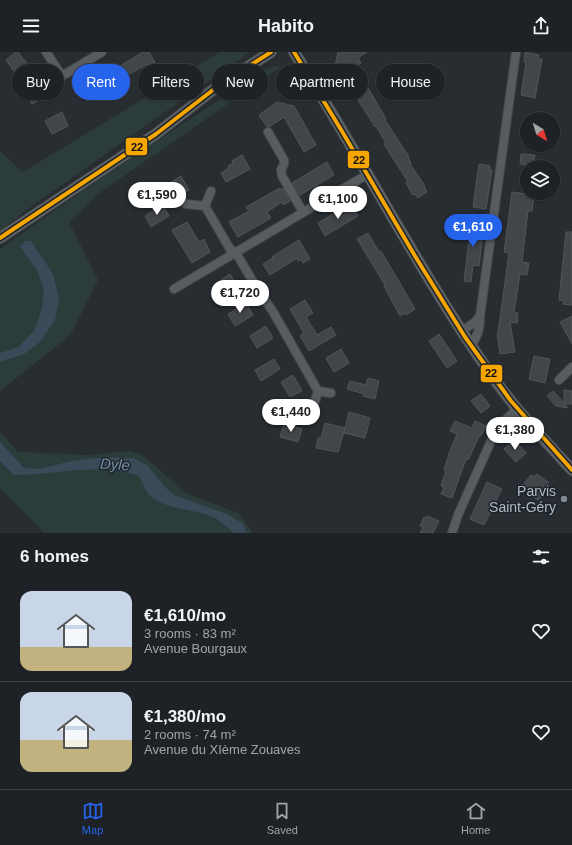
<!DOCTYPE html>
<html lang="en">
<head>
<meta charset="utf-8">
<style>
	body { margin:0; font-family:Arial,sans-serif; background:#262a2e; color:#f1f3f6; height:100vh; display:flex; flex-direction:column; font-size:15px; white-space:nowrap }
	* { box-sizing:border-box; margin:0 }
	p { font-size:13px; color:#a1a4a7 }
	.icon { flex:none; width:22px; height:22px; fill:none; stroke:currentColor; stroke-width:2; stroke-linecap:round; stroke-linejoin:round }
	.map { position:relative; height:481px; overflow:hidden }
	.drawer { display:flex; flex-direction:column; background:#1e2226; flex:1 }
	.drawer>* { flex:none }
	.hud { position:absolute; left:12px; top:12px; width:548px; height:36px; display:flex; gap:8px }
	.needle { width:26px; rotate:142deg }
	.buttons { position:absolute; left:520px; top:60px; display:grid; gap:8px }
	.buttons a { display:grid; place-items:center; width:40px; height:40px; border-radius:50%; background:#1e2226; box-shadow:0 1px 3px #0004,0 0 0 1px #3c3f43; font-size:20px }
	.price { position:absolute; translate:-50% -34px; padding:0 9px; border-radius:14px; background:#fff; color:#222; font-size:13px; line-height:26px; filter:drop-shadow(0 1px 2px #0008) }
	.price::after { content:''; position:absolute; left:50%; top:24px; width:12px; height:9px; margin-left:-6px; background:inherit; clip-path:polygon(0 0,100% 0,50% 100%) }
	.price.selected { background:#2563eb; color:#fff }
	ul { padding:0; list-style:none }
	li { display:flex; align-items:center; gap:12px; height:100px; padding:0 20px }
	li+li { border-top:1px solid #3c3f43 }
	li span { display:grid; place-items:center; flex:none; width:112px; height:80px; border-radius:12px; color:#555 }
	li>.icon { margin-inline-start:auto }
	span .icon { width:48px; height:48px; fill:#fffc; stroke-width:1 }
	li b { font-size:17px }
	h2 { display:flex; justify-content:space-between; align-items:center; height:48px; padding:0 20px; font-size:17px }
	.tag { padding:0 14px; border-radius:18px; background:#1e2226; box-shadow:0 1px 3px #0004,0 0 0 1px #3c3f43; font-size:14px; line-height:36px }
	.tag.selected { background:#2563eb; color:#fff }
	header { display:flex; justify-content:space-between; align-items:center; height:52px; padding:0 20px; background:#1e2226; font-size:18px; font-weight:600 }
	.menu { display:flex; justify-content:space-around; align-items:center; height:56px; border-top:1px solid #3c3f43; background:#1e2226; font-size:11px; color:#a1a4a7 }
	.menu a { display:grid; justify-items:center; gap:2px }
	.menu .selected { color:#2563eb }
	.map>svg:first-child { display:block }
</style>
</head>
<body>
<header><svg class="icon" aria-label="menu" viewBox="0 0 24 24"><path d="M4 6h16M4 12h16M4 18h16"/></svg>Habito<svg class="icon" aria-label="share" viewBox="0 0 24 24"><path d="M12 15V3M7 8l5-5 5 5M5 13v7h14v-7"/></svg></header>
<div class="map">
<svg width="572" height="481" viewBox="0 0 572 481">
	<rect width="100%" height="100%" fill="#282d32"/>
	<path fill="#2b3c3b" d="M220 0H250L25 159 0 179V99L23 120Z
		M276 14 281 15 98 142 69 170 98 228 72 280 63 289 0 339V197L91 133 264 18Z
		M0 380 18 400 89 403 130 399 142 403 188 442 238 461 249 475 252 481H44L0 436Z"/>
	<path fill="#3a4a59" d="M25 189H31L53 222 59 246 55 268 40 290 24 302 0 310V301L19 295 35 277 42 256 44 238 37 218 20 195Z
		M0 390 24 416 39 417 71 409 105 405 133 406 147 413 166 436 174 443 227 462 242 471 247 481H233C226 473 216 465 205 462 188 457 170 457 154 447 147 443 143 432 139 424 99 410 55 423 14 423L0 409Z"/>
	<path fill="#42464a" stroke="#50555a" d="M16 0H18L29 14 16 22 6 8Z
		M143 0H149L155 10 148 13 147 12 126 24 128 28 121 32 124 36 117 40 105 18 109 15 112 19Z
		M338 0H367L358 6 361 11 341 23 335 13Z
		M525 0 539 3 538 7H542L535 46 521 43 526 10H524Z
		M91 27 100 41 87 49 78 35Z
		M42 28 49 42 32 52 24 38Z
		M364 32 367 37 368 36 386 67 385 68 409 105 408 106 411 111 410 112 425 134 424 135 427 140 418 146 415 142 413 143 406 131 408 130 384 92 386 91 380 81 376 74 375 75 355 43 357 42 354 37Z
		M277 50 294 54 316 93 304 100 284 65 269 75H267L259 63Z
		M62 60 68 74 52 82 45 69Z
		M521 102 535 103 533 114 520 112Z
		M242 103 250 117 226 130 221 121 229 116 228 114 233 111 232 109Z
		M327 110 334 123 300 143 292 131Z
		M479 112 490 114V118H492L486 157 473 155Z
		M181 124 189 138 176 146 168 132Z
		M280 136 281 138 283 136 290 149 284 153 282 150 267 160 271 166 238 185 229 170 249 159 246 155Z
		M512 140 534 143 532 159H528L522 210 529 211 527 223 520 222 514 260 518 261 517 271 510 270 515 300 500 302 497 281H498L509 201 504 200Z
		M351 151 358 164 325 184 318 171Z
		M163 153 169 164 151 175 145 164Z
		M187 170 199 190 204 187 210 200 192 211 172 178Z
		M465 171 484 174 479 214 473 213 471 230 464 229 470 181 464 180Z
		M566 180H572V253L563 252 564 249 559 248Z
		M368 181 379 200 381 199 415 257 406 263 405 261 400 264 384 234 385 233 357 187Z
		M299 188 310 207 303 211 301 207 298 209 297 206 270 223 263 212 273 206 272 205Z
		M230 222 239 237 227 244 225 242 218 245 212 235 223 229 222 227Z
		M305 248 313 261 306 265 317 283 331 275 336 283 309 299 300 284 304 281 290 257Z
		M246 251 253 263 235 274 228 262Z
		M572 264V292L560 270Z
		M266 274 273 286 257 296 250 284Z
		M439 282 457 309 447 316 429 289Z
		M341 297 349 311 334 320 326 306Z
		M534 304 550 307 545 331 529 327Z
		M274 307 280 317 261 329 255 318Z
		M293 323 302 339 290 345 281 330Z
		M368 326 379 329 375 347 363 344 364 342 347 337 350 329 366 333Z
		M564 338 572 339V352H564L568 356 556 354 547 344 553 339 564 351Z
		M481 342 490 354 481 361 471 349Z
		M349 360 370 366 365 386 344 381Z
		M455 369 472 376 475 369 486 374 481 384 480 383 468 408 466 407 452 446 441 442 444 435 441 434 446 419 444 418 450 399 457 382 450 379Z
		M325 371 345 376 338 400 316 396 318 386H321Z
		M284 372 302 377 298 390 280 385Z
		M514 388 526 401 516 410 504 397Z
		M537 422 549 431 545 436 548 437 541 446H540L538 448 526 440 527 438 522 434 531 423 535 425Z
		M487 430 502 437 484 473 470 467Z
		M427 464 439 469 433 481H420L423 475 420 474 424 465 427 466Z"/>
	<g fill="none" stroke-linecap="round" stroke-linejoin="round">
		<g stroke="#46494d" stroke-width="10">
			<path id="street" d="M46 0 62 24 102 0
				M268 80 284 108V112L281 118 282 124 303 160
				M211 139 205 154 230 197 236 201 261 243 272 258 318 339 331 341
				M186 152 205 154
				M174 237 368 122
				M462 279 475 270 480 264
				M471 294C478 284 480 276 480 264L516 0
				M559 328 572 315
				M315 349 318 339
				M452 481 458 463 496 378 503 370 517 357"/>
		</g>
		<g stroke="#46494d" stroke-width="12">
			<path id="secondary" d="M294 0C362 106 419 220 492 324 516 358 544 388 572 418
				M0 186 156 82 218 34 271 0"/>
		</g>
		<use href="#street" stroke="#575c61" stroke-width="8"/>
		<use href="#secondary" stroke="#5c6064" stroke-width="11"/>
		<g stroke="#1d242c" stroke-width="7">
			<path id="bus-1" d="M294 0 343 81 415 204 465 285 511 349 572 418
				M0 186 156 82 218 34 271 0"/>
		</g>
		<use href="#bus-1" stroke="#f7a600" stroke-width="4"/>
	</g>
	<circle fill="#828990" stroke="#1d242c" stroke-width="1.5" cx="564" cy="447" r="4"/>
	<g text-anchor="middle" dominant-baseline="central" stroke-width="3" stroke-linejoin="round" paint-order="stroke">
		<g font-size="14" fill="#b2bbc3" stroke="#1d242c" text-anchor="end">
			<text x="556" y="439">Parvis<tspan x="556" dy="16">Saint-Géry</tspan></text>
		</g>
		<g font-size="15" font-style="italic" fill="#778ea3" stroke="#1d242c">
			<text transform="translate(115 412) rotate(4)">Dyle</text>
		</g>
	</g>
	<g stroke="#1d242c" stroke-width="1.5">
		<rect x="125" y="85" width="23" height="19" rx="4" fill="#f7a600"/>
		<rect x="347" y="98" width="23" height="19" rx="4" fill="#f7a600"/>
		<rect x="480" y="312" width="23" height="19" rx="4" fill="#f7a600"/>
	</g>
	<g font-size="11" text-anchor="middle" font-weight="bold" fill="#111">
		<text x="137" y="99">22</text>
		<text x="359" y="112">22</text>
		<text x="491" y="325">22</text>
	</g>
</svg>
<div class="buttons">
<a><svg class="needle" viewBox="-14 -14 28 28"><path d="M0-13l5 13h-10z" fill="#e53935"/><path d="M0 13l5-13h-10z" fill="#a1a4a7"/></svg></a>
<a><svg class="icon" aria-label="layers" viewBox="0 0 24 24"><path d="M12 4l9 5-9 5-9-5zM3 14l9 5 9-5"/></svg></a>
</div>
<b class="price" style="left:157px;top:164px">€1,590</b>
<b class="price" style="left:338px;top:168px">€1,100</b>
<b class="price selected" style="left:473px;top:196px">€1,610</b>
<b class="price" style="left:240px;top:262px">€1,720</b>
<b class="price" style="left:291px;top:381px">€1,440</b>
<b class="price" style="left:515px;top:399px">€1,380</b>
<div class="hud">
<a class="tag">Buy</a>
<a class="tag selected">Rent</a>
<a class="tag">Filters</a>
<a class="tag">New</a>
<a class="tag">Apartment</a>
<a class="tag">House</a>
</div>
</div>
<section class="drawer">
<h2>6 homes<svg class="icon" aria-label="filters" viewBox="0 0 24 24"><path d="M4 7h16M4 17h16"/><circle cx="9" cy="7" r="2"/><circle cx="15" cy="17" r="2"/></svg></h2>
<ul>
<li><span style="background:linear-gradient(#c9d6e8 70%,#c2b280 0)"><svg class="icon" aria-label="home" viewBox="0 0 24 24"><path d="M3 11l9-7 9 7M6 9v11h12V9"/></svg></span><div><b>€1,610/mo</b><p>3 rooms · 83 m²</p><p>Avenue Bourgaux</p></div><svg class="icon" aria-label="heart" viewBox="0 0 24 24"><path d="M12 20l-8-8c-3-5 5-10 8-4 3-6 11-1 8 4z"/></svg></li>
<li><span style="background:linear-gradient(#c9d6e8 60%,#c2b280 0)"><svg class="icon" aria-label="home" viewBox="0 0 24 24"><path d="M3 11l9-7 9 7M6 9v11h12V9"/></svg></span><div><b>€1,380/mo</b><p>2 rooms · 74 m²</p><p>Avenue du XIème Zouaves</p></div><svg class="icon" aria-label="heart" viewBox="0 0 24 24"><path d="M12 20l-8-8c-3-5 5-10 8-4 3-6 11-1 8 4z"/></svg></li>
</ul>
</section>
<nav class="menu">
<a class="selected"><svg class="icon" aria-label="map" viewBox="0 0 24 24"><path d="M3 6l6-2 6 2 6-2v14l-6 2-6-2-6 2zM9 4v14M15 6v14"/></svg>Map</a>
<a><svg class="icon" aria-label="saved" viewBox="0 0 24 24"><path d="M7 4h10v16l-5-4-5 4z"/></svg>Saved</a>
<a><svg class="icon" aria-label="home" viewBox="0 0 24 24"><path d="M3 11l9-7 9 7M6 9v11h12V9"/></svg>Home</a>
</nav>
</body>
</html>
